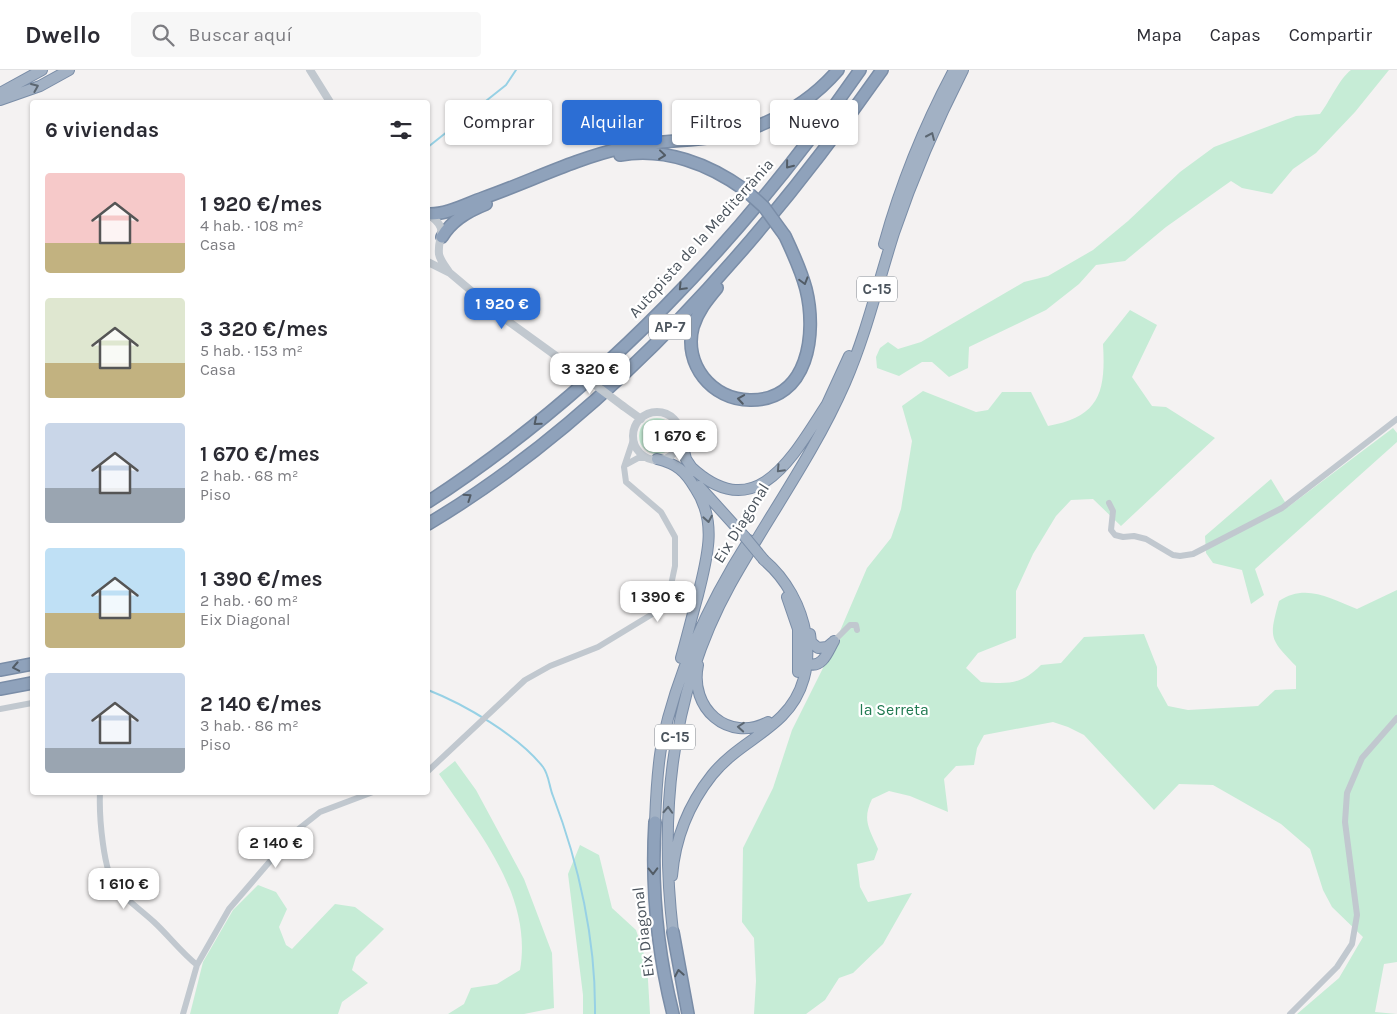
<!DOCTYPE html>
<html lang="es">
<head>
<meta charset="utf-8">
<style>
	body { margin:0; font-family:Karla,sans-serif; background:#f7f7f7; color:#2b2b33; height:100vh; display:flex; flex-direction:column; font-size:19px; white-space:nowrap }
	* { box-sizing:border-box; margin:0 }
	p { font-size:16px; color:#7c7c81 }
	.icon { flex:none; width:28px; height:28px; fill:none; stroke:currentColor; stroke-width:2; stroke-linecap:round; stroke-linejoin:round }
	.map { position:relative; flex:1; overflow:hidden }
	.drawer { position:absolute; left:30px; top:30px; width:400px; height:695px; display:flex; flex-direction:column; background:#fff; border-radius:5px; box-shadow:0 1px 4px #0004 }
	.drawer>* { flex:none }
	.top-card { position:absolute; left:445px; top:30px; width:475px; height:45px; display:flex; gap:10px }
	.price { position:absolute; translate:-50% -42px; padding:0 11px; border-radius:10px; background:#fff; color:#222; font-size:16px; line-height:32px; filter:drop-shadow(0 1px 2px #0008) }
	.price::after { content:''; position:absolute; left:50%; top:30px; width:15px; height:11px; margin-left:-8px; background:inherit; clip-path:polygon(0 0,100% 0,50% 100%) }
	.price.on { background:#2c6ed4; color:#fff }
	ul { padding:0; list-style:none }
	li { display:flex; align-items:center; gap:15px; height:125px; padding:0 15px }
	li span { display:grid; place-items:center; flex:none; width:140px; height:100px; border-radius:5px; color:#555 }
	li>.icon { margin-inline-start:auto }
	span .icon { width:60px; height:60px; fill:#fffc; stroke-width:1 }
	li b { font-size:21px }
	h2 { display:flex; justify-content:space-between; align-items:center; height:60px; padding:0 15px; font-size:21px }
	.tag { padding:0 18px; border-radius:5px; background:#fff; box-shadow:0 1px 4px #0004; font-size:18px; line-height:45px }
	.tag.on { background:#2c6ed4; color:#fff }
	header { display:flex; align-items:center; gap:30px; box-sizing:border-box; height:70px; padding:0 25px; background:#fff; border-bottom:1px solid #e1e1e2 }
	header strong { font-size:24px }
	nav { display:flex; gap:28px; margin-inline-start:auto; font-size:18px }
	.search { width:350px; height:45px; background:#f7f7f7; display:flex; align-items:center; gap:12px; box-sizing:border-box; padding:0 18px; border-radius:5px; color:#7c7c81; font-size:19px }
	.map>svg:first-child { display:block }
</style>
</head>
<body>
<header>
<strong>Dwello</strong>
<div class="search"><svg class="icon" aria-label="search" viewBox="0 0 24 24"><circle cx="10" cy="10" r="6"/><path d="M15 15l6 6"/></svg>Buscar aquí</div>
<nav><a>Mapa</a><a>Capas</a><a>Compartir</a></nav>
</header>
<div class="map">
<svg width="1397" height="944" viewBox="0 0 1397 944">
	<rect width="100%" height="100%" fill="#f4f2f2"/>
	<path fill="#c6ecd6" d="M1351 0H1389L1355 42 1316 83 1293 99 1272 124 1242 118 1231 111 1166 157 1125 191 1096 195 1079 214 1046 240 969 277 968 298 949 307 932 292H922L899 306 877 298 876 287 880 278 888 272 898 279 921 272 1024 212 1048 206 1093 180 1128 151 1180 102 1214 77 1296 46 1320 44C1330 31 1339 9 1351 0Z
		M1130 240 1157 255 1132 307 1152 336 1166 337 1215 368 1121 456 1093 429 1071 430 1056 446 1033 484 1016 521V568L978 583 966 598 981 612C1008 614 1021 615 1041 595L1061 593 1084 567 1144 564 1157 597V616L1168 636 1188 640 1258 636 1275 620 1296 619V596C1269 568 1269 568 1279 531 1305 513 1330 528 1357 539L1397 520V892L1384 894 1375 942 1397 944H1297L1339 908 1363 867 1332 837 1323 820 1310 779 1281 754 1213 715 1179 714 1154 740 1084 665 1068 657 1053 652 984 665 977 678 974 695 956 696 944 709 948 742 910 726 889 721 872 729C862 750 869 758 878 779L874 790 857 794 860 817 868 832 912 823 883 874 853 903 839 908 825 930 806 944H754L756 911 754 868 742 852 743 778 773 718 792 660 831 582 867 498 891 468 901 439 912 371 902 336 923 321 976 342 988 340 1002 322H1031L1048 356C1099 347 1106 323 1103 274Z
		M639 366a18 18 0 1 1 36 0a18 18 0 1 1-36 0Z
		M1393 358 1397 363V372L1255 499 1264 525 1251 534 1242 500 1213 493 1206 483 1205 466 1271 409 1288 437Z
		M455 691 476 720 524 809 552 883 554 938 524 944H448L464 934 471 918 497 914 520 900C533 825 478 762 439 704Z
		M580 775 599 785 612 838 636 860 647 893 650 944H583V925L568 804Z
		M258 815 276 822 287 839 279 857 286 875 292 879 335 834 355 837 384 859 356 887 352 900 368 913 342 932 338 944H190L203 892 233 840Z"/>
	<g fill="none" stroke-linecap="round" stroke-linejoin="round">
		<path stroke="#97d1e5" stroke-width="2" d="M428 77 506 15 516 0
			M428 620C464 634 519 666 543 697 549 705 549 716 553 726 579 794 596 871 595 944"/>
		<g stroke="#7a8da7" stroke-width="12">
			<path id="trunk" d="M0 23 42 0
				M0 30 40 16 69 0
				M884 174C901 113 924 56 954 0
				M827 334 849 286
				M681 369 686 389 694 401
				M657 389C677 394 685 401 695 418 718 452 707 488 698 525 692 546 687 567 681 588
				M691 397C758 459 795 382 829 331
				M699 416 745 467
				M787 527 798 559V602
				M810 564 811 572 818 578 827 577 833 572
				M804 587 809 594C823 598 828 581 834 571
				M698 595C689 638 728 673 768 652
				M655 752C656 726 657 698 662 673 678 599 709 533 749 470
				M672 806C675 769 689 734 712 705 733 679 760 668 782 646 826 602 808 527 764 490
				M673 862C659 742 671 622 730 515 768 447 814 384 845 313 866 265 878 213 894 163 913 107 936 53 963 0"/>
		</g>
		<g stroke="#7a8da7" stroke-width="14">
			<path id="motorway" d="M620 85C665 77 709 94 745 120
				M428 144C446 145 466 134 483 128 529 112 574 89 622 78 665 68 709 73 750 59 783 47 815 27 838 0
				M442 167C452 150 468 141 486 134
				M717 218C707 230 698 241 693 257 683 294 712 330 750 330 809 331 817 263 806 219 801 200 793 183 785 166
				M428 432C599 321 744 167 860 0
				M428 454C609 346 762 171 882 0
				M0 600 32 594
				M0 619 32 613
				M655 752C651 818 657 880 673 944
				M673 862 688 944"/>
		</g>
		<path stroke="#c1c8cf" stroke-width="6" d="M627 394 638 388H648
			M1109 433 1113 441 1111 460 1115 465 1123 467 1134 466 1146 469 1173 485 1180 486 1193 484 1282 438 1397 349
			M834 571 850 555H856L857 560
			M0 639 32 633
			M428 701 525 610 550 596 598 577 654 543 665 530 671 515 675 496V467L661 442 626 412 624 397 633 370
			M100 722C99 745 103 803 117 819 128 831 142 841 154 852 169 866 181 882 197 895L183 944
			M197 895 229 839 296 761 320 742 373 722
			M1290 944 1337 897 1352 874 1357 845 1345 752 1347 723 1362 688 1397 648"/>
		<path stroke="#c1c8cf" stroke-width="8" d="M310 0 330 32
			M428 144C451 160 437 165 439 184 440 190 445 196 449 202
			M428 192 450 203 501 246 570 296
			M623 336 641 349
			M633 366a24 24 0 1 1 48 0a24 24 0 1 1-48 0Z"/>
		<use href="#trunk" stroke="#a2b1c4" stroke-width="10"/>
		<use href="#motorway" stroke="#8fa2bb" stroke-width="11"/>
		<g stroke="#7a8da7" stroke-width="12" stroke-linecap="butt">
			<path id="trunk-bridge" d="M745 467 764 490"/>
		</g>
		<g stroke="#7a8da7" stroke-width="14" stroke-linecap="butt">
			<path id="motorway-bridge" d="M745 120 764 137 785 166"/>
		</g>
		<path stroke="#c1c8cf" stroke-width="8" d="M570 296 623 336"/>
		<use href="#trunk-bridge" stroke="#a2b1c4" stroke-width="10"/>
		<use href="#motorway-bridge" stroke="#8fa2bb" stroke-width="11"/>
	</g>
	<defs><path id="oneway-chevron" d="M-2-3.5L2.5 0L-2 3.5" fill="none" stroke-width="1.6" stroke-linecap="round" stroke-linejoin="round" transform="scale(1.25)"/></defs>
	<g stroke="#5c6772">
		<use href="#oneway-chevron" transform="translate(35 17) rotate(-23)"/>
		<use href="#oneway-chevron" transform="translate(931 66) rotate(-66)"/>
		<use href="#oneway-chevron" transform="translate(780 399) rotate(133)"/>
		<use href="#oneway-chevron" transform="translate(708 449) rotate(80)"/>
		<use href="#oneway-chevron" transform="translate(741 657) rotate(-176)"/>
		<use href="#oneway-chevron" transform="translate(668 740) rotate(-87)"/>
	</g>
	<g stroke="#525c66">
		<use href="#oneway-chevron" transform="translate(662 85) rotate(6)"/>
		<use href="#oneway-chevron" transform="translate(789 95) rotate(129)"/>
		<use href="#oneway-chevron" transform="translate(804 211) rotate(74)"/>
		<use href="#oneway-chevron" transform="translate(682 217) rotate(134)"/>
		<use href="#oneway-chevron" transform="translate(741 329) rotate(-171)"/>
		<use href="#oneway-chevron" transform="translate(537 352) rotate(140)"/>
		<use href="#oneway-chevron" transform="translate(468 427) rotate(-34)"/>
		<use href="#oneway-chevron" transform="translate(16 597) rotate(169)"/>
		<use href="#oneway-chevron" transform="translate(653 801) rotate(89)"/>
		<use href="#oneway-chevron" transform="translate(679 903) rotate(-100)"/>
	</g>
	<g text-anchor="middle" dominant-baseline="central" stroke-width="4.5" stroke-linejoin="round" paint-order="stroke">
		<g fill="#fff" stroke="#81878e" stroke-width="1">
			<rect x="857" y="206.5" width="40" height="25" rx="4"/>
			<rect x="649" y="244.5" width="42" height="25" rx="4"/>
			<rect x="655" y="654.5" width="40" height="25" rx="4"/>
		</g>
		<g font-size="15" font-weight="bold" fill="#4b545d">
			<text x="877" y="219">C-15</text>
			<text x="670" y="257">AP-7</text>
			<text x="675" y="667">C-15</text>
		</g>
		<g font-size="16" fill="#4b545d" stroke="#fff">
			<text transform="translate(701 168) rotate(-48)">Autopista de la Mediterrània</text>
			<text transform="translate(741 453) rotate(-58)">Eix Diagonal</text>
			<text transform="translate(643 862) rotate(-97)">Eix Diagonal</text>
		</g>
		<g font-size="16" fill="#217a51" stroke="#fff">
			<text x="894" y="639">la Serreta</text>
		</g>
	</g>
</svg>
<b class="price on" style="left:502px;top:260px">1 920 €</b>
<b class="price" style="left:590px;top:325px">3 320 €</b>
<b class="price" style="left:680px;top:392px">1 670 €</b>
<b class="price" style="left:658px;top:553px">1 390 €</b>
<b class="price" style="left:276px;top:799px">2 140 €</b>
<b class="price" style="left:124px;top:840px">1 610 €</b>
<div class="top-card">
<a class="tag">Comprar</a>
<a class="tag on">Alquilar</a>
<a class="tag">Filtros</a>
<a class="tag">Nuevo</a>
</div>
<section class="drawer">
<h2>6 viviendas<svg class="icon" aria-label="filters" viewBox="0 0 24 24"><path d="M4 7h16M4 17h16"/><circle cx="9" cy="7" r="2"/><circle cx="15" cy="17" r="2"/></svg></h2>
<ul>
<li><span style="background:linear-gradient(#f6c9c9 70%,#c2b280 0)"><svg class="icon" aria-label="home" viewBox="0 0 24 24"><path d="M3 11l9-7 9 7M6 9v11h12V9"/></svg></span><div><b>1 920 €/mes</b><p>4 hab. · 108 m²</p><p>Casa</p></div></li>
<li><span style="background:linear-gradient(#dfe7d0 65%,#c2b280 0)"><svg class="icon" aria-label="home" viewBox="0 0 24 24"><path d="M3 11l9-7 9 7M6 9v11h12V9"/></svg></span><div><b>3 320 €/mes</b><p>5 hab. · 153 m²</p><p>Casa</p></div></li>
<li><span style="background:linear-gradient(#c9d6e8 65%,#9aa5b1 0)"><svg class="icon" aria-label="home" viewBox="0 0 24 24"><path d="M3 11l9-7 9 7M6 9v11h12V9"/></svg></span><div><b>1 670 €/mes</b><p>2 hab. · 68 m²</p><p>Piso</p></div></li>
<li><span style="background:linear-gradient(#bfe0f5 65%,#c2b280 0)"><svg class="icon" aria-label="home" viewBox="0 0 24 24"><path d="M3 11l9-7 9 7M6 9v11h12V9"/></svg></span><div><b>1 390 €/mes</b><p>2 hab. · 60 m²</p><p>Eix Diagonal</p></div></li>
<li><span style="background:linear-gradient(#c9d6e8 75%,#9aa5b1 0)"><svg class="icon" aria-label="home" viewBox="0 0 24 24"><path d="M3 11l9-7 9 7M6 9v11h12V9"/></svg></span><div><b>2 140 €/mes</b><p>3 hab. · 86 m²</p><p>Piso</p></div></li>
</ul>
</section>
</div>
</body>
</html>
